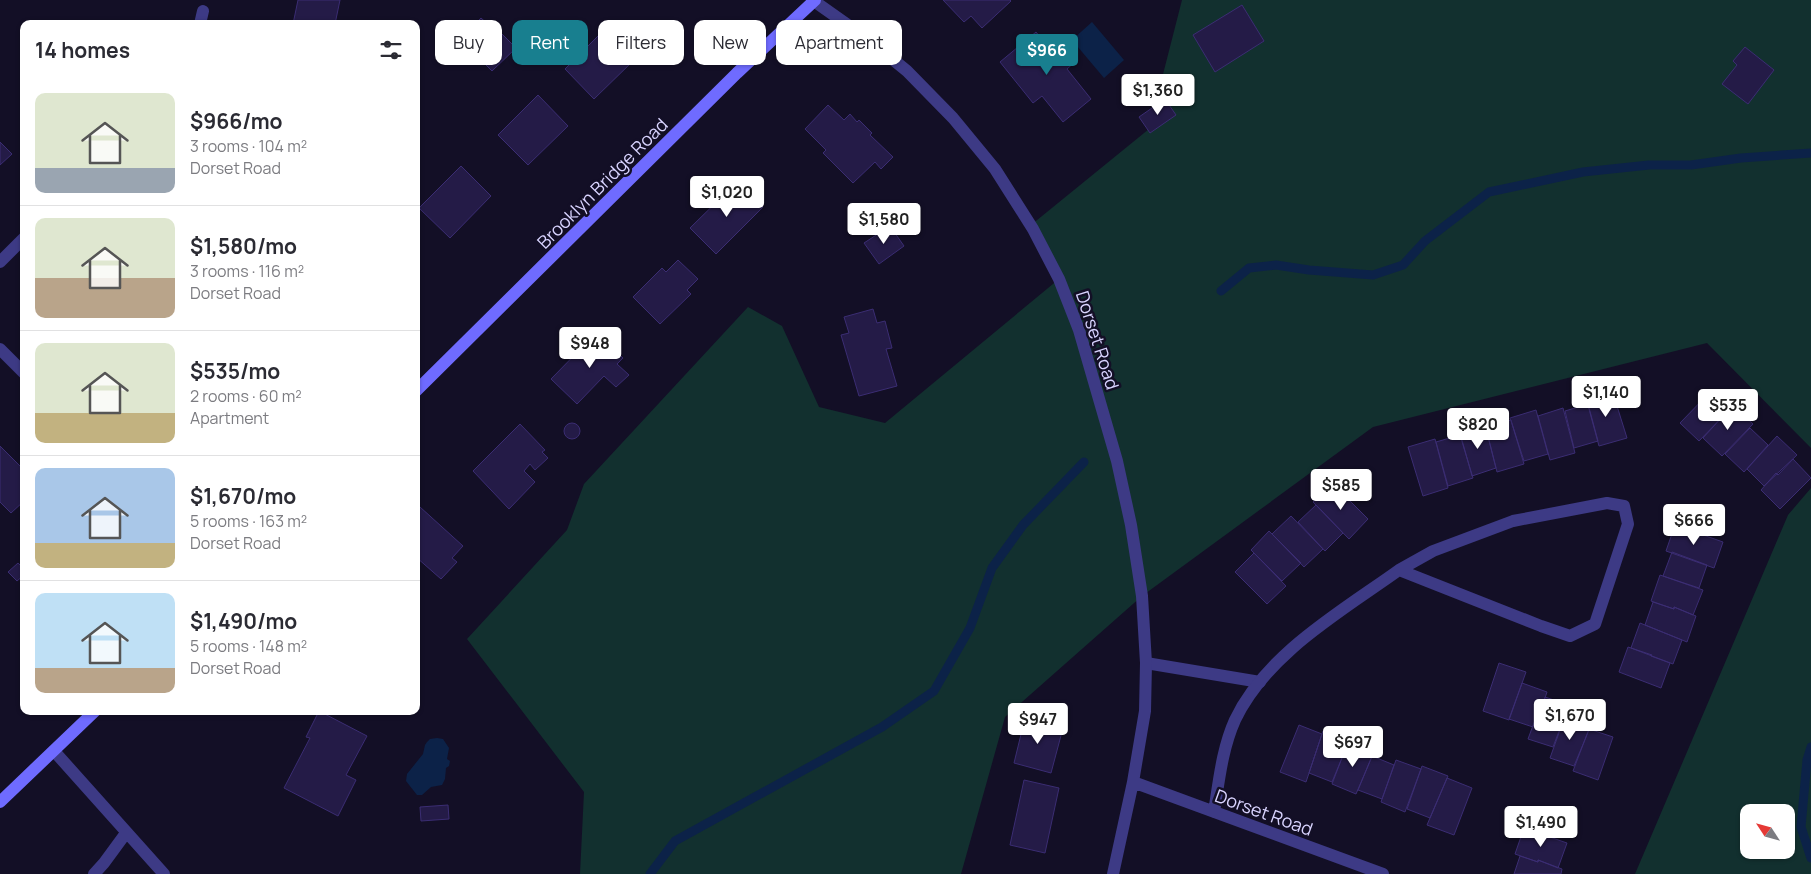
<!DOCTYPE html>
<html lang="en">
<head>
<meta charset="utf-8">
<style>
	body { margin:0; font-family:Manrope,sans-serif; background:#f2f2f3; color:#2b2b33; height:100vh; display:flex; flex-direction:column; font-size:19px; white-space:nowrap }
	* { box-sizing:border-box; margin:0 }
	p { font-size:16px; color:#7c7c81 }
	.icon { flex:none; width:28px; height:28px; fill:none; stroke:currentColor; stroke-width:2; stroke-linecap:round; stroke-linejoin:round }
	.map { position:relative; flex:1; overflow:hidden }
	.panel { position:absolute; left:20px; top:20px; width:400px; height:695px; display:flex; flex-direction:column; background:#fff; border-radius:10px; box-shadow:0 1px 4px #0004 }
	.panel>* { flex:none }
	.top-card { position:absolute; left:435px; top:20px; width:475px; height:45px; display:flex; gap:10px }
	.needle { width:32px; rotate:306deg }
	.fabs { position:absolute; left:1740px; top:804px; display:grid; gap:10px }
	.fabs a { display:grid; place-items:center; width:55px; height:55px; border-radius:10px; background:#fff; box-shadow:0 1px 4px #0004; font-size:25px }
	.price { position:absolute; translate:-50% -42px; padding:0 11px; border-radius:5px; background:#fff; color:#222; font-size:16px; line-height:32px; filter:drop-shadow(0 1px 2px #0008) }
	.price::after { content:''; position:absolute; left:50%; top:30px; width:15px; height:11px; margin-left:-8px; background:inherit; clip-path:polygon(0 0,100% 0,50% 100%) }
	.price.selected { background:#187f8f; color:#fff }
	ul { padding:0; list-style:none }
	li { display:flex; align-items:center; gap:15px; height:125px; padding:0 15px }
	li+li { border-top:1px solid #e1e1e2 }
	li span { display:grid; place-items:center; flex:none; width:140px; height:100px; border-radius:10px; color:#555 }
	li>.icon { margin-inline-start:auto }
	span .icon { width:60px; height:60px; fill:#fffc; stroke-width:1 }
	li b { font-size:21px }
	h2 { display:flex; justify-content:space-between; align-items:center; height:60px; padding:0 15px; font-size:21px }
	.pill { padding:0 18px; border-radius:10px; background:#fff; box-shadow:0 1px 4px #0004; font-size:18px; line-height:45px }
	.pill.selected { background:#187f8f; color:#fff }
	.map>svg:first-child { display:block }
</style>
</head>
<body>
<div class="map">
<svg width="1811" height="874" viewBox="0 0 1811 874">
	<rect width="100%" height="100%" fill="#130f26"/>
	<path fill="#12302f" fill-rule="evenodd" d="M1182 0H1811V448L1707 343 1373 427 1142 596 1005 717 961 874H580L584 792 467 639 567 530 584 484 748 307 782 326 819 407 885 423 1059 279 1031 225 1149 129Z
		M1811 488V874H1635L1788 515ZM1786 812V850H1749V812Z"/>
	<path fill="#0c2248" d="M1092 22 1124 60 1104 78 1072 40Z
		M437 738 443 739 449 748 447 759 450 761 449 766 446 768 445 779 442 785 431 787 422 795H417L406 781 407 774 423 754 425 745 427 742 430 739Z"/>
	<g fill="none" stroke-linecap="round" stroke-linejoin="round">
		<path stroke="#0c2248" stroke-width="9" d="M1221 291 1249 268 1276 265 1309 270 1373 275 1403 265 1425 241 1489 192 1583 172 1649 165H1691L1741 158 1811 153
			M1811 747 1807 760 1801 827 1811 858
			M650 874 675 841 882 727 934 691 970 628 992 568 1023 525 1084 462"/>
	</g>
	<path fill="#241b47" stroke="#3b2d73" d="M298 0H340L335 24H293Z
		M943 0H1010L1011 1 982 28 971 16 964 22Z
		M1242 5 1264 41 1215 72 1193 35Z
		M481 18 491 27 493 25 516 48 492 71 470 49 472 46 463 36Z
		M604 30 634 60 594 99 565 69Z
		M1036 32 1050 50 1060 41 1076 61 1067 69 1091 99 1063 122 1042 96 1033 103 1000 62Z
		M1745 47 1774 70 1748 104 1722 84 1737 65 1733 61Z
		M1159 78 1167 90 1155 98 1148 86Z
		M538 95 568 126 528 165 498 135Z
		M1165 99 1176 115 1150 133 1139 117Z
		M828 105 844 120 850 114 857 122 859 120 872 133 870 135 893 157 881 169 875 162 853 183 823 153 826 150 805 129Z
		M0 142 12 154 0 165Z
		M461 166 491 196 450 238 419 208Z
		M738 181 763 207 716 254 690 228Z
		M890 226 904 246 879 264 864 243Z
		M678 260 698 279 687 290 691 294 660 324 633 297 662 268 666 272Z
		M873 309 877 323 885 321 892 348 886 349 897 386 859 396 841 335 849 333 844 317Z
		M597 332 623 358 617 364 629 375 616 387 604 376 577 404 551 379Z
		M1612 390 1627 438 1599 446 1586 398Z
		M1711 391 1730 409 1699 441 1680 423Z
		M1588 404 1598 441 1574 448 1565 411Z
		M1733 405 1753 424 1722 456 1703 438Z
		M1563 408 1575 453 1550 460 1538 416Z
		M1536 410 1548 454 1524 461 1510 418Z
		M1511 420 1524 464 1497 472 1486 428Z
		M564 431a8 8 0 1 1 16 0a8 8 0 1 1-16 0Z
		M520 424 545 450 542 452 548 458 535 470 530 464 524 471 535 482 509 509 473 471Z
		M1485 425 1496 468 1472 476 1460 433Z
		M1750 428 1768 445 1744 472 1725 454Z
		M1460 435 1473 478 1448 486 1436 442Z
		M1777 436 1797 455 1764 486 1747 469Z
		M1435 439 1448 488 1423 496 1408 447Z
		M0 446 24 470V501L11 513 0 502Z
		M1793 459 1811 478 1780 509 1761 490 1776 473 1778 475Z
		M1332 483 1368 519 1349 539 1313 502Z
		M1316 505 1343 533 1325 551 1298 522Z
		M420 507 463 546 452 558 457 562 441 579 416 557V510Z
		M1291 516 1323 549 1304 567 1272 534Z
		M1675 525 1723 542 1714 568 1666 551Z
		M1269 531 1301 563 1282 581 1251 550Z
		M1672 552 1707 565 1699 588 1663 576Z
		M1254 553 1286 586 1267 604 1235 572Z
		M18 563 24 569V575L17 581 8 572Z
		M1660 575 1703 590 1693 615 1674 607V609L1651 601Z
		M1653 602 1674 609V607L1696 616 1687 642 1645 625Z
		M1640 623 1682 640 1673 664 1631 648Z
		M1628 647 1652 655 1651 656 1670 663 1661 688 1619 672Z
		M1499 663 1526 672 1509 720 1483 711Z
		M1522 683 1547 692 1540 713 1538 712 1533 727 1509 719Z
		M1545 697 1569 705 1553 747 1528 739 1538 712 1540 713Z
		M319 711 367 736 346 775 356 780 338 816 284 788 310 738 306 737Z
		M1565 716 1591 725 1574 766 1550 758Z
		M1025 718 1063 728 1051 773 1014 763Z
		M1299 725 1322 734 1306 782 1280 772Z
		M1589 729 1613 737 1598 780 1573 771Z
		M1323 731 1349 741 1332 782 1309 773Z
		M1348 742 1374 752 1356 794 1332 784Z
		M1372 756 1394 765 1382 799 1358 790Z
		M1396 760 1421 769 1405 812 1381 802Z
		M1422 766 1448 776 1430 818 1407 809Z
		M1447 778 1472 788 1454 835 1427 825Z
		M1024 780 1059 788 1045 853 1010 845Z
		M448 805 449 819 421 821 420 807Z
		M1524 828 1567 843 1558 868 1538 860V862L1515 854Z
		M1520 856 1538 862V860L1562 869 1561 874H1514Z"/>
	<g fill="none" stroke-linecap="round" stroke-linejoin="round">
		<path stroke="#3d3a85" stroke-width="12" d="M1146 663 1260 682"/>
		<path stroke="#3d3a85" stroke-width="12" d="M814 1 869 40 907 71 953 118 995 169 1033 229 1059 279 1079 330 1117 461 1131 525 1142 596 1146 663 1145 711 1133 782 1113 874
			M200 24 203 11
			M0 262 24 238
			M0 349 24 373
			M1607 503 1624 506 1628 524 1595 624 1570 636 1541 626 1399 570 1433 551 1513 521Z
			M54 751 164 874
			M1133 782 1383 874
			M1214 812C1219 781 1222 749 1235 720 1267 653 1342 611 1399 570
			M94 874 104 863 126 833"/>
		<path stroke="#6f6bff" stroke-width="12" d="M416 391 737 73 815 0
			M0 802 95 711"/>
	</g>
	<g text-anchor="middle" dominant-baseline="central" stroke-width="5" stroke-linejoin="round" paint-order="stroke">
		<g font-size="18" fill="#d9d4ff" stroke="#130f26">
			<text transform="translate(602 183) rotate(-45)">Brooklyn Bridge Road</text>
			<text transform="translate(1098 340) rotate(72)">Dorset Road</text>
			<text transform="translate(1264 812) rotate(20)">Dorset Road</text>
		</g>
	</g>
</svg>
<div class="fabs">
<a><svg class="needle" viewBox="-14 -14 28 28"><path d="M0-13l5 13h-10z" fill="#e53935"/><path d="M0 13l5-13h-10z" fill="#7c7c81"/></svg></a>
</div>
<b class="price selected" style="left:1047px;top:76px">$966</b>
<b class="price" style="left:1158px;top:116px">$1,360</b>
<b class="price" style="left:727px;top:218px">$1,020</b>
<b class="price" style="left:884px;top:245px">$1,580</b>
<b class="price" style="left:590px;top:369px">$948</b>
<b class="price" style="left:1606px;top:418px">$1,140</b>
<b class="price" style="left:1728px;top:431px">$535</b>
<b class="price" style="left:1478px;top:450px">$820</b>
<b class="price" style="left:1341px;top:511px">$585</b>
<b class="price" style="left:1694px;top:546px">$666</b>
<b class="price" style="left:1570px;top:741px">$1,670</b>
<b class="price" style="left:1038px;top:745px">$947</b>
<b class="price" style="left:1353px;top:768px">$697</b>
<b class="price" style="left:1541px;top:848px">$1,490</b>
<div class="top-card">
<a class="pill">Buy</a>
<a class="pill selected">Rent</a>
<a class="pill">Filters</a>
<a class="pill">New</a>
<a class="pill">Apartment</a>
</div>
<section class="panel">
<h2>14 homes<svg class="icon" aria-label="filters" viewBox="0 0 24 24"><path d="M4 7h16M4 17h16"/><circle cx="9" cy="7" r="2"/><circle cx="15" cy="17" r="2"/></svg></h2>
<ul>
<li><span style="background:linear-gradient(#dfe7d0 75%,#9aa5b1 0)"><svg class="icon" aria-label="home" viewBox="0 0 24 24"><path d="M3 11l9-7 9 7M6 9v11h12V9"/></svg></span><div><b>$966/mo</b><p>3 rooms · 104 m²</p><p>Dorset Road</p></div></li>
<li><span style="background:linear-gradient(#dfe7d0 60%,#b9a48a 0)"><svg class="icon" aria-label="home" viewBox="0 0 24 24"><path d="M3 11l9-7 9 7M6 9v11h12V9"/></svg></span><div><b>$1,580/mo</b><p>3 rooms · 116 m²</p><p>Dorset Road</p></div></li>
<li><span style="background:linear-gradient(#dfe7d0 70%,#c2b280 0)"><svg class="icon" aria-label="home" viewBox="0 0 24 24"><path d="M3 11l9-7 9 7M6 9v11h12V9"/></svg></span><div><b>$535/mo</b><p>2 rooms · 60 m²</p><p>Apartment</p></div></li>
<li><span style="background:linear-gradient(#a9c7e8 75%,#c2b280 0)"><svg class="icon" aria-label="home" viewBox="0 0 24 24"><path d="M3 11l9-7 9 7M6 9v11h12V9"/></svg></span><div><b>$1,670/mo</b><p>5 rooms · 163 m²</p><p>Dorset Road</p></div></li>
<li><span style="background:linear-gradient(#bfe0f5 75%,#b9a48a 0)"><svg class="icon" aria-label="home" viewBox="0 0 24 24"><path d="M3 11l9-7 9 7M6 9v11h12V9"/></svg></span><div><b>$1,490/mo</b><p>5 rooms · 148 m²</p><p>Dorset Road</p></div></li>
</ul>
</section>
</div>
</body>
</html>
